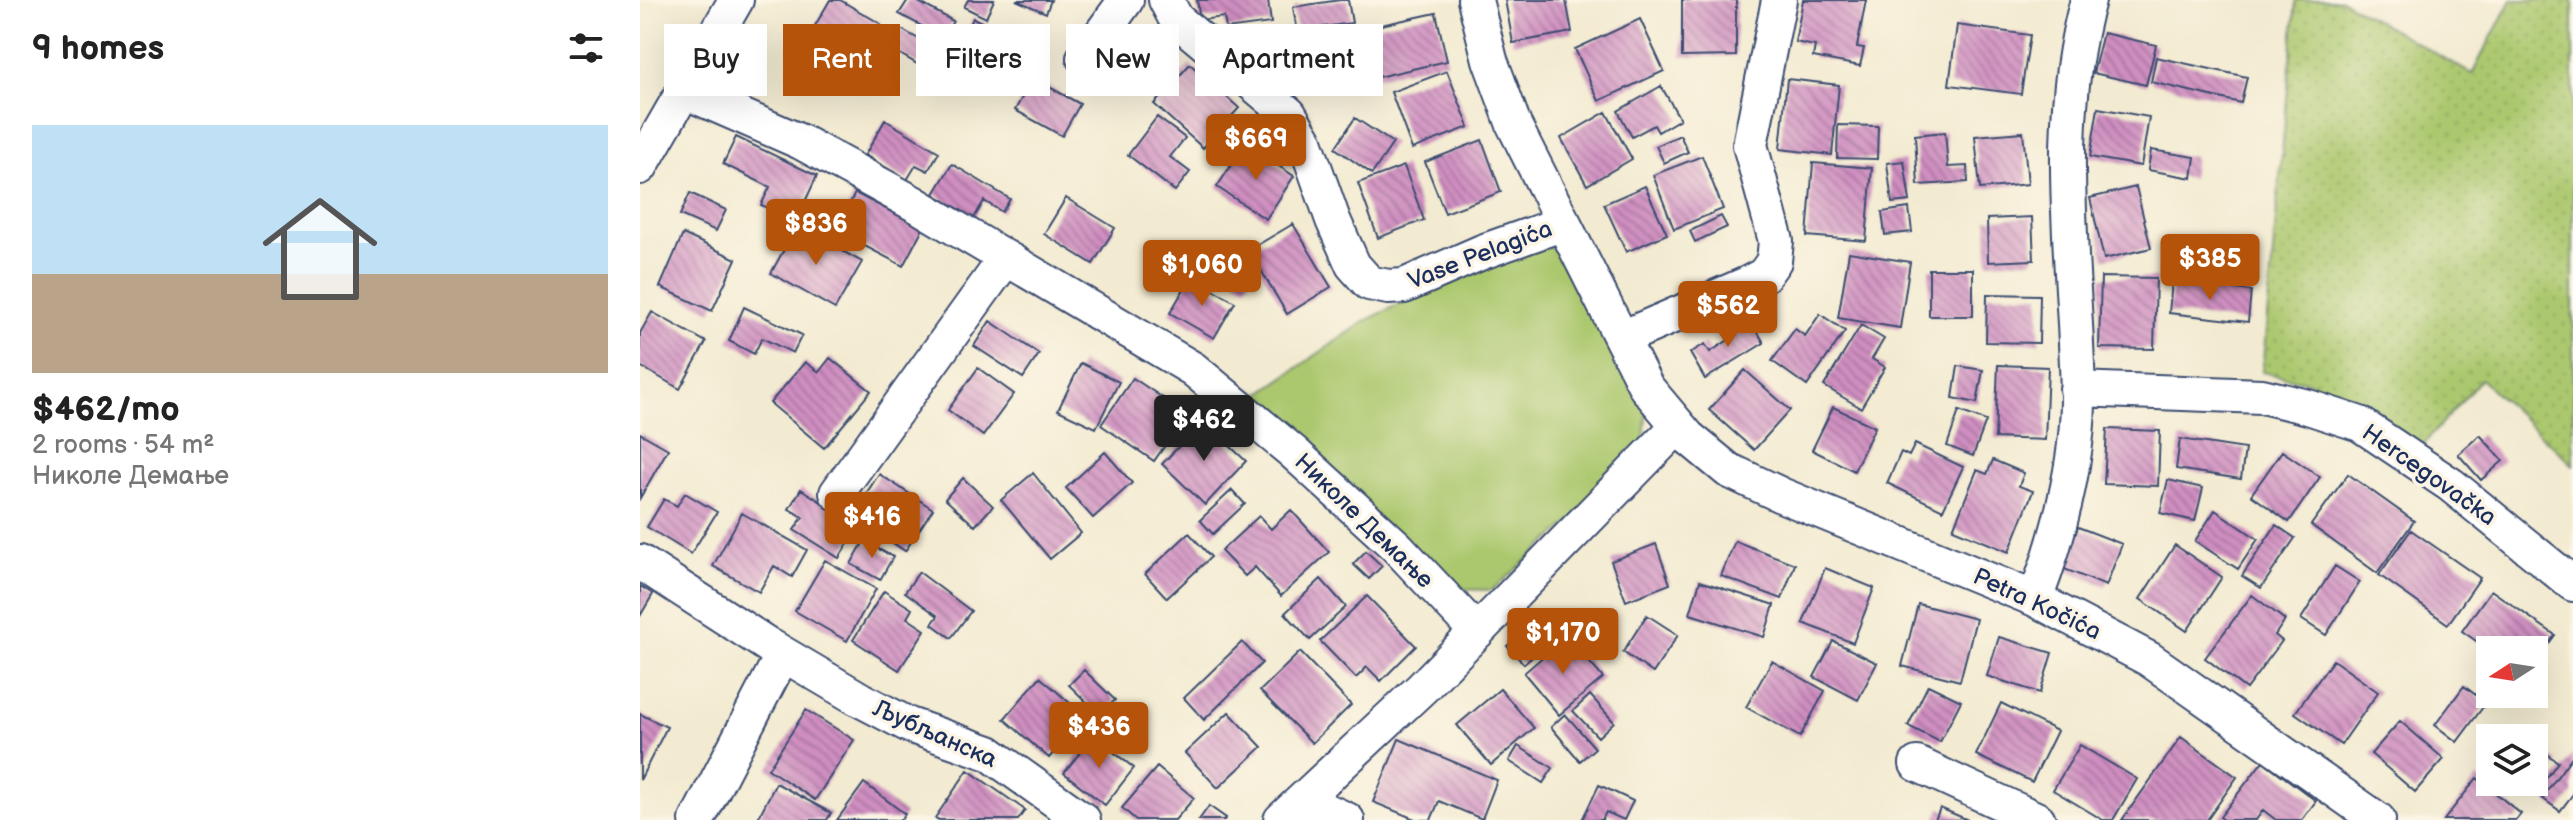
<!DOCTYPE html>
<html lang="en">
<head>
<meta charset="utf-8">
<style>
	body { margin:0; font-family:"Balsamiq Sans",sans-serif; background:#f6f6f6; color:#222; height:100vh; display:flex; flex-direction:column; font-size:30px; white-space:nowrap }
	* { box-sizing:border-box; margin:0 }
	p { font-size:26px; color:#767676 }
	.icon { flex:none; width:44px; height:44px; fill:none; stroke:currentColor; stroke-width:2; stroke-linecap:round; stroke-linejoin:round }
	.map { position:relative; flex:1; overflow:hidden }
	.side { display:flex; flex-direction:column; background:#fff; width:640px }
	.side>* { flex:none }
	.hud { position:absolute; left:24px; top:24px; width:760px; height:72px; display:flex; gap:16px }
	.needle { width:52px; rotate:258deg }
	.buttons { position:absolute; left:1836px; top:636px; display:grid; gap:16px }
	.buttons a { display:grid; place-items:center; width:72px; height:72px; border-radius:0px; background:#fff; box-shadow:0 8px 32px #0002; font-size:40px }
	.price { position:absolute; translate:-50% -68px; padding:0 18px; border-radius:8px; background:#b45309; color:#fff; font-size:26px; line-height:52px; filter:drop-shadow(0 2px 4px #0008) }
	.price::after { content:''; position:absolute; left:50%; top:48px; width:24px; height:18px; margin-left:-12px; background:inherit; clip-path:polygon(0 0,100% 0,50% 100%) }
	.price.current { background:#222; color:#fff }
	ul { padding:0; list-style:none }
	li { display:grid; align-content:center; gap:16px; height:424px; padding:0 32px }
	li span { display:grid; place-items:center; height:248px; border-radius:0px; color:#555 }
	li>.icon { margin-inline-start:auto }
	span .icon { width:144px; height:144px; fill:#fffc; stroke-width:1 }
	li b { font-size:34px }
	h2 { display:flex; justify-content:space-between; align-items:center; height:96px; padding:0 32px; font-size:34px }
	.chip { padding:0 28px; border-radius:0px; background:#fff; box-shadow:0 8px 32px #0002; font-size:28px; line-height:72px }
	.chip.current { background:#b45309; color:#fff }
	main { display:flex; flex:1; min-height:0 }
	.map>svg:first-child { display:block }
</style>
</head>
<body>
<main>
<section class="side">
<h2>9 homes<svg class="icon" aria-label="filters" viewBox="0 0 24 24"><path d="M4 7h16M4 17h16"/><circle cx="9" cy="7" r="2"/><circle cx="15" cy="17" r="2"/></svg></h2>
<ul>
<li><span style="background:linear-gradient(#bfe0f5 60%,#b9a48a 0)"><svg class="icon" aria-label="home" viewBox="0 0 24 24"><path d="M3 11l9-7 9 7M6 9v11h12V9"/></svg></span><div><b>$462/mo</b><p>2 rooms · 54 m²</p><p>Николе Демање</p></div></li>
</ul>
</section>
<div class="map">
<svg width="1933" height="820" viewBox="0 0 1933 820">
	<defs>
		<pattern id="grass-dots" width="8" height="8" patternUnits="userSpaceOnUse" patternTransform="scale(2)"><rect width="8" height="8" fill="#acc86e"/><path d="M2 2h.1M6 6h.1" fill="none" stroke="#93ac62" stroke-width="1.8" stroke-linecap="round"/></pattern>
		<pattern id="building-back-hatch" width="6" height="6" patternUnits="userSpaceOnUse" patternTransform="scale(2)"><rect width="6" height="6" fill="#cf8ec0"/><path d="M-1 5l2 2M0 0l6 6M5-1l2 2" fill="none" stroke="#a7749f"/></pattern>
	</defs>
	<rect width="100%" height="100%" fill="#fcf5e5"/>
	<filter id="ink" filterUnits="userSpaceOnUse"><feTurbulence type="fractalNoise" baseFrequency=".0125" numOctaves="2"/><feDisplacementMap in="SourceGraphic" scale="16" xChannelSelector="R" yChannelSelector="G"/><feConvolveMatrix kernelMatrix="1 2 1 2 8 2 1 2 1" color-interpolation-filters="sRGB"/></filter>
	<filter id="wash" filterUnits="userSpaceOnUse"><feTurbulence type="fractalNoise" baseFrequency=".006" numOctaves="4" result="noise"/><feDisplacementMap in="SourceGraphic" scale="32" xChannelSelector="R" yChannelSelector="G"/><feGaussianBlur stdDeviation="1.8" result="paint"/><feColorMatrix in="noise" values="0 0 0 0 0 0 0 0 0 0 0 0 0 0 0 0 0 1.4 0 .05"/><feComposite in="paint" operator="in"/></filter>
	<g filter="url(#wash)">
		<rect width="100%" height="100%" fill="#f3ebd1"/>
		<path fill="url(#grass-dots)" stroke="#647c66" stroke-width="2" d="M1656 0H1701L1832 74 1871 0H1933V465L1841 379 1782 446 1732 413 1673 383 1622 372Z"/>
		<path fill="#acc86e" stroke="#647c66" stroke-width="2" d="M917 244 1007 408 1002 461 852 590 808 589 618 395 727 320 822 273Z"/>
		<g id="blocks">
			<path fill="url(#building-back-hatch)" d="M190 0H200L241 24 218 64 169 36Z
				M268 0H275L313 21 304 38 259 14Z
				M328 0H354L346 18 324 7Z
				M376 0H411L406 13Z
				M557 0H628L631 23 586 29 584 17 560 20Z
				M700 0H708L712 23 657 31 653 7Z
				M865 0H926L932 32 873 43Z
				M1042 0H1096V56L1042 57Z
				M1163 0H1226L1217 47 1224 48 1220 66 1173 57 1175 46 1155 42Z
				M796 13 807 61 729 79 718 30Z
				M333 18 395 47 372 96 310 66Z
				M1000 19 1024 71 959 101 935 49Z
				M1317 25 1390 35 1381 94 1309 85Z
				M259 28 289 45 279 65 248 47Z
				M696 32 704 82 654 90 647 40Z
				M1463 33 1516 45 1506 85 1453 73Z
				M1516 57 1607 77 1601 103 1511 82Z
				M550 64 599 108 563 148 514 104Z
				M807 71 829 127 772 149 751 92Z
				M393 78 440 104 422 136 375 110Z
				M1147 79 1199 85 1192 155 1140 149Z
				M1021 86 1040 119 1018 132 1014 125 992 137 978 111Z
				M1458 108 1509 117 1501 166 1450 157Z
				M966 112 992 159 947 185 921 138Z
				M517 117 545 138 530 157 550 172 535 191 488 155Z
				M715 118 753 143 732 174 695 148Z
				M245 120 299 152 288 171 276 165 267 180 225 155Z
				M1198 125 1238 126 1237 159 1197 158Z
				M1305 132 1308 167 1327 166 1328 182 1278 185 1275 135Z
				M1383 132 1388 184 1340 189 1335 136Z
				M1040 135 1048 152 1024 163 1016 146Z
				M96 137 177 176 156 221 121 205 130 187 83 164Z
				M842 140 861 192 805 213 785 162Z
				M605 144 654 176 626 219 577 187Z
				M1511 150 1555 157 1552 178 1508 170Z
				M1062 156 1083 209 1034 229 1013 175Z
				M1264 161 1270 201 1252 203 1247 163Z
				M1173 163 1232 168 1226 241 1167 236Z
				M312 164 370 199 362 212 344 201 334 218 294 194Z
				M764 166 784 220 738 238 718 183Z
				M1005 186 1027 234 986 252 964 204Z
				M1496 187 1511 248 1464 259 1450 198Z
				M50 193 86 210 76 231 40 215Z
				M215 193 283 228 263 266 196 231Z
				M426 198 475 228 453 264 404 234Z
				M1269 208 1272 232 1245 235 1242 212Z
				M1081 216 1087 227 1055 242 1050 231Z
				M1392 217 1394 260 1348 262 1347 219Z
				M653 224 691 287 647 314 609 250Z
				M157 226 222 262 195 309 131 273Z
				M43 234 96 259 72 311 20 287Z
				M1527 241 1557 244 1555 271 1524 269Z
				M586 252 616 269 606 286 577 270Z
				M1209 252 1270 262 1260 328 1198 318Z
				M1289 269H1333V316H1289Z
				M551 277 595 302 574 338 530 313Z
				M1461 277 1516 278 1514 349 1459 348Z
				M1532 281 1611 291 1608 322 1529 313Z
				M1347 294 1400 295 1399 343 1346 342Z
				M104 307 162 335 153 353 122 338 114 354 89 341Z
				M12 312 66 342 40 389 0 366V333Z
				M1180 314 1205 331 1167 386 1132 361 1155 329 1165 336Z
				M1109 317 1124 343 1065 379 1050 353 1065 344 1070 352 1093 337 1089 330Z
				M350 321 399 354 383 378 334 346Z
				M1221 325 1244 339 1232 359 1245 367 1221 408 1184 386Z
				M190 358 231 391 184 448 130 403 165 362 179 372Z
				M441 363 479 382 456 428 418 410Z
				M1358 365 1408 367 1405 440 1355 438Z
				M1318 366 1343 370 1337 403 1313 398Z
				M338 368 374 394 343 436 308 410Z
				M1105 370 1150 410 1114 450 1069 410Z
				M493 378 547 414 514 461 461 425Z
				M1193 407 1235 427 1214 471 1172 450Z
				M1319 411 1346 421 1333 456 1307 446Z
				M563 421 606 461 565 505 522 464Z
				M1467 429 1520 431 1518 486 1464 484Z
				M0 433 28 449 0 498Z
				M1840 435 1863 461 1841 480 1818 454Z
				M1540 439 1605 449 1601 479 1536 469Z
				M1275 444 1323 467 1303 510 1247 483 1261 452 1269 456Z
				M1642 451 1680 477 1649 522 1611 495Z
				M465 452 492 483 453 518 426 488Z
				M1353 460 1384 473 1379 486 1393 491 1369 552 1313 529 1337 470 1347 474Z
				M393 473 441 533 410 559 361 500Z
				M239 474 293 509 265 551 212 515Z
				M1708 474 1774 521 1737 573 1671 525Z
				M323 478 353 506 335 526 305 499Z
				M1528 480 1563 488 1555 521 1520 513Z
				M161 489 219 526 199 558 154 530 163 517 149 509Z
				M592 490 605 504 573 534 560 520Z
				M45 493 77 512 51 554 7 527 24 499 37 506Z
				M651 510 689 552 641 596 615 567 605 576 581 551 619 516 631 529Z
				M1575 510 1618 539 1598 569 1555 541Z
				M102 513 167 550 152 577 134 566 119 592 73 566Z
				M1636 525 1655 538 1621 588 1602 576Z
				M1438 527 1482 544 1466 586 1422 568Z
				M1771 530 1840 578 1808 624 1739 575Z
				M549 533 571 557 527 598 505 574Z
				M224 541 253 557 240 580 211 564Z
				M1095 541 1155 564 1142 599 1081 576Z
				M1016 544 1030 584 986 601 971 561Z
				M1535 545 1582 577 1547 631 1500 599Z
				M726 551 742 566 729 579 713 564Z
				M185 560 236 589 207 641 155 611Z
				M1695 566 1720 582 1686 635 1661 619Z
				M1185 568 1234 588 1213 643 1163 623Z
				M279 572 331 611 311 638 292 624 298 616 265 592Z
				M681 579 706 607 670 640 645 613Z
				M1060 581 1134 605 1124 637 1050 614Z
				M0 586 13 594 0 616Z
				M1851 590 1915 635 1894 664V650H1849L1822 631Z
				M244 591 272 609 267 618 285 630 259 670 213 640Z
				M1612 595 1645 620 1635 635 1642 641 1606 689 1565 658Z
				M727 596 776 646 741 681 727 667 716 678 680 641Z
				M1278 604 1336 619 1320 681 1262 666Z
				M1007 615 1038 635 1013 673 983 652Z
				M889 626 906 645 884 664 867 646Z
				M927 636 963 678 919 715 884 673Z
				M1359 637 1412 653 1400 693 1347 676Z
				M1193 641 1237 663 1218 700 1174 677Z
				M602 642 622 663 564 720 544 698Z
				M660 652 711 705 672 743 620 691Z
				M1693 660 1738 692 1701 745 1655 713Z
				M1132 661 1185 691 1160 737 1106 707Z
				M444 670 475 700 460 715 429 685Z
				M400 677 445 716 409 758 364 719Z
				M1288 685 1321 701 1300 742 1268 726Z
				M1824 686 1846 703 1817 742 1795 725Z
				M860 689 894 728 851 765 817 725Z
				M950 695 974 722 958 737 933 711Z
				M1361 703 1417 731 1392 782 1336 755Z
				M166 710 214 740 175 800 128 769Z
				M589 712 622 747 578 788 545 753Z
				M0 714 27 727 0 780Z
				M925 714 955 748 940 761 911 727Z
				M1760 721 1804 759 1775 792 1731 754Z
				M453 736 494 768 465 805 424 773Z
				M1541 737 1597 777 1567 820H1482Z
				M759 739 857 780 842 819 799 801 791 820H777L733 802Z
				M1440 745 1497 779 1473 820H1463L1413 790Z
				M878 746 913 768 903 783 869 761Z
				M1898 748 1918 762 1893 796 1874 782H1894V753Z
				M1933 755V794L1920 811 1902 798Z
				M1623 761 1676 801 1662 820H1636L1623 810 1616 820H1584L1580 817Z
				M517 767 554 798 535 820H496L482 808Z
				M328 770 385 810 378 820H299L295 818Z
				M1837 778 1881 814 1876 820H1804Z
				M136 783 191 813 187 820H117Z
				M224 783 265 814 261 820H197Z
				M959 785 993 801 984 820 966 812 962 820H942Z
				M569 806 586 818 584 820H559Z
				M1300 808 1328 820H1295Z"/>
		</g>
	</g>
	<g filter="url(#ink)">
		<use href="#blocks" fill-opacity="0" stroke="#3b4b6f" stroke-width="2"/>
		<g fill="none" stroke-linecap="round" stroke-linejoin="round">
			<g stroke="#3b4b6f" stroke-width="38">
				<path id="street" d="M526 0 536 19 649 114 665 141 693 220 713 265 729 283 748 287 764 286 842 252 924 223
					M835 0 850 60 874 125 1006 387 1048 437 1088 470 1141 495 1395 599 1509 659 1738 820
					M444 58 486 0
					M44 91 161 142 275 204 553 369 653 452 757 547 837 632
					M0 167 96 0
					M982 338 1107 284 1124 275 1134 261 1136 241 1110 145 1139 0
					M1437 389 1622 396 1668 407 1720 424 1811 485 1933 584
					M197 493 366 258
					M0 562 128 645 221 700 269 725 349 753 443 820
					M1395 599C1418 540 1438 462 1438 398 1436 266 1411 130 1448 0
					M1277 764 1398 820
					M663 800 707 820
					M57 820 143 654
					M641 820 782 688 1038 426"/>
			</g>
			<use href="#street" stroke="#fff" stroke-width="34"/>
		</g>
	</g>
	<g text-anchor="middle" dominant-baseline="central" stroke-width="7" stroke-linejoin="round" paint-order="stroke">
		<g font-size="24" fill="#1b2f5e" stroke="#fcf5e5">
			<text transform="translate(840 255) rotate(-21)">Vase Pelagića</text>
			<text transform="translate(1789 475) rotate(35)">Hercegovačka</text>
			<text transform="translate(724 521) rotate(44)">Николе Демање</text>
			<text transform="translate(1397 604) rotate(25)">Petra Kočića</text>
			<text transform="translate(295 734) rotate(24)">Љубљанска</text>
		</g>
	</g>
</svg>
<div class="buttons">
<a><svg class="needle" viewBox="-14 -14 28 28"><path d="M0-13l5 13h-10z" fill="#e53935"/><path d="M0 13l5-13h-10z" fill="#767676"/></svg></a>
<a><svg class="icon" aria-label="layers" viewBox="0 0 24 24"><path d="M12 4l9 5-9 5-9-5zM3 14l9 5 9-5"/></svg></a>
</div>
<b class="price" style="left:616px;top:182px">$669</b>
<b class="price" style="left:176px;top:267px">$836</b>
<b class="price" style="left:1570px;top:302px">$385</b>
<b class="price" style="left:562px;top:308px">$1,060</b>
<b class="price" style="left:1088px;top:349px">$562</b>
<b class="price current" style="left:564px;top:463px">$462</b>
<b class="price" style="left:232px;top:560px">$416</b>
<b class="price" style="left:923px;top:676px">$1,170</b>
<b class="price" style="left:459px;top:770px">$436</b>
<div class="hud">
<a class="chip">Buy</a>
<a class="chip current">Rent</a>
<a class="chip">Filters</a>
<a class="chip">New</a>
<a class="chip">Apartment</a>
</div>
</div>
</main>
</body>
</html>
